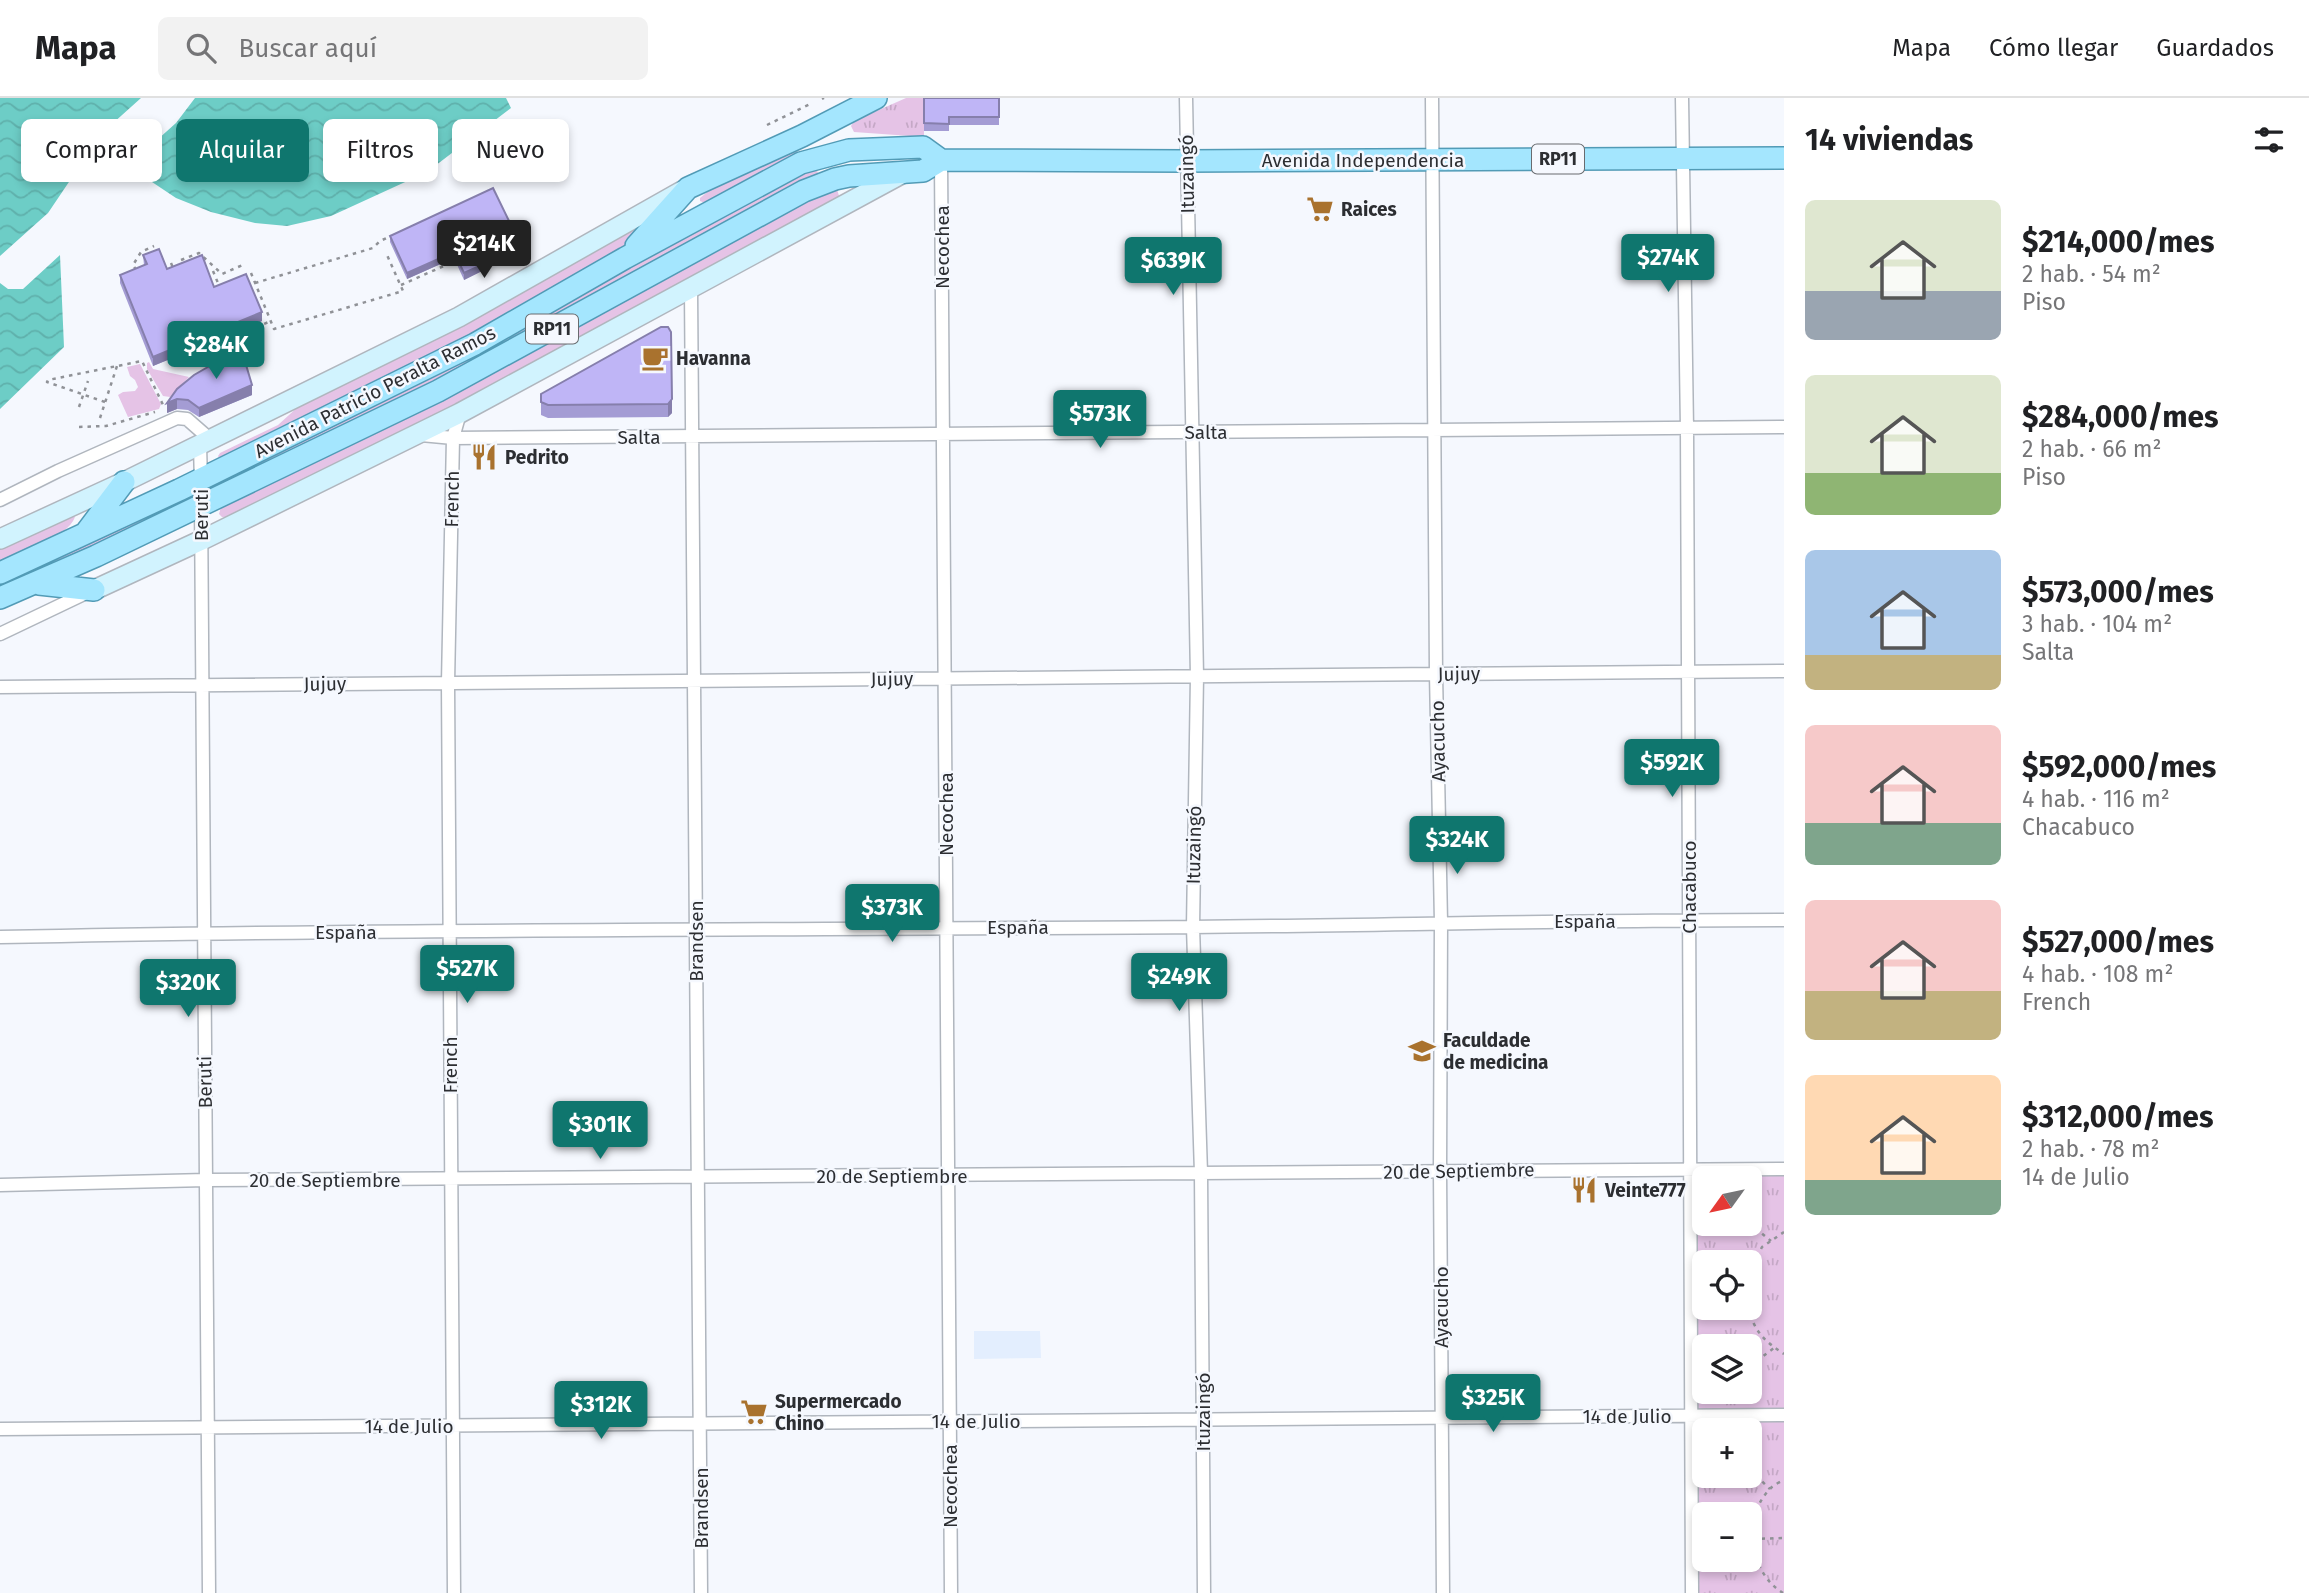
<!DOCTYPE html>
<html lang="es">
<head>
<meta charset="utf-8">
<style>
	body { margin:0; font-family:"Fira Sans",sans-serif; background:#f2f2f2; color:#202124; height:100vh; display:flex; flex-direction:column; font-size:26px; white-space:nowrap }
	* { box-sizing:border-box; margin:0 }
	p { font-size:23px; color:#757577 }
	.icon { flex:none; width:38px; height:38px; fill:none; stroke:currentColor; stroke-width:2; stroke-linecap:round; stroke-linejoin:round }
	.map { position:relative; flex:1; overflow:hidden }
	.details { display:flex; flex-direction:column; background:#fff; width:525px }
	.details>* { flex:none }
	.guide { position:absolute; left:21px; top:21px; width:665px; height:63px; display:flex; gap:14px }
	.needle { width:46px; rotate:237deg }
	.buttons { position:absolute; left:1692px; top:1068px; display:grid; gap:14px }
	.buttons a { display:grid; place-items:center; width:70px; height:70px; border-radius:10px; background:#fff; box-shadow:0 4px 10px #0003; font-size:35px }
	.price { position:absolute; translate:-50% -60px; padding:0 16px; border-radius:7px; background:#0f766e; color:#fff; font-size:23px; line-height:46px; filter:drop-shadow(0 2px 4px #0008) }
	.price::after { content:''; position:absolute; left:50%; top:42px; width:21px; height:16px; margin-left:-10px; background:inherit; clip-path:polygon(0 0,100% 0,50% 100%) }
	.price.current { background:#222; color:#fff }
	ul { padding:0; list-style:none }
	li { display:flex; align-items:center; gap:21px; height:175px; padding:0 21px }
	li span { display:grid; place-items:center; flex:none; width:196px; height:140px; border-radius:10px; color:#555 }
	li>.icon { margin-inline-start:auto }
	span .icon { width:84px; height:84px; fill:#fffc; stroke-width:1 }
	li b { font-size:30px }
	h2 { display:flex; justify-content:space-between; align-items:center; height:84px; padding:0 21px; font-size:30px }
	.pill { padding:0 24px; border-radius:10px; background:#fff; box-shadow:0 4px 10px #0003; font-size:24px; line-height:63px }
	.pill.current { background:#0f766e; color:#fff }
	header { display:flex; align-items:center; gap:42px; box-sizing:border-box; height:98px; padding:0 35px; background:#fff; border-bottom:2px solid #e0e0e0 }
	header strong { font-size:33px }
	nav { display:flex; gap:38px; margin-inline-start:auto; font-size:24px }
	.search { width:490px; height:63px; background:#f2f2f2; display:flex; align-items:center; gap:18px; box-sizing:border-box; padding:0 24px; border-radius:10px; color:#757577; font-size:26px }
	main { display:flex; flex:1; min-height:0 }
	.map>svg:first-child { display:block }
</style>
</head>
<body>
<header>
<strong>Mapa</strong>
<div class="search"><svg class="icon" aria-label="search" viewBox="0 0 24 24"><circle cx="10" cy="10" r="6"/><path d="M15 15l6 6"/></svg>Buscar aquí</div>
<nav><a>Mapa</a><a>Cómo llegar</a><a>Guardados</a></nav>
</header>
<main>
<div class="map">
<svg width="1784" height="1495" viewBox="0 0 1784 1495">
	<defs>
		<pattern id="park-tufts" width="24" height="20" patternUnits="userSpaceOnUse" patternTransform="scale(1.75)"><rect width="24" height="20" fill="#e5c3e6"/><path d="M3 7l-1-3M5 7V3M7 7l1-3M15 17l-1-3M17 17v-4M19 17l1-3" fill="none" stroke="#c5a8c6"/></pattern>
		<pattern id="water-waves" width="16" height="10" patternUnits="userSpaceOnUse" patternTransform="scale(1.75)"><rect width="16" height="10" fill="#6dcdc6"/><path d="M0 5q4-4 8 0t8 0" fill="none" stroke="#5fb0ab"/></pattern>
	</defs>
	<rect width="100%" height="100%" fill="#f5f8fe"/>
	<path fill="#e3eefe" d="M974 1233H1040L1041 1260 974 1261Z"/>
	<path fill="#e5c3e6" d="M797 53 799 57 705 105 700 103V100C727 77 764 65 797 53Z
		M815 72 818 74 817 78 756 107 483 260 220 387 218 383 753 100 799 76Z
		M837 91 839 98 837 102 451 312 227 420 222 419 219 416 221 409 807 101Z
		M635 130 637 135 620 153 468 239 219 360 218 358 220 355 278 327 300 307 463 227Z
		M149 264 153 271 189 279 170 299 163 298 147 271V265Z
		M140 266 161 306 159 311 128 319 118 297 123 294 135 293 138 289 135 282 130 278 127 269Z
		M175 405 177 409 0 492V485Z
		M72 418 75 419C67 440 20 456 0 465V451Z"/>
	<path fill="url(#park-tufts)" fill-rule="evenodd" d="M906 0H924V39L854 34 851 28 854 23Z
		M1689 1070 1784 1071V1495H1692ZM1704 1080H1750V1125H1704ZM1704 1164H1750V1209H1704ZM1704 1248H1750V1293H1704ZM1704 1332H1750V1377H1704ZM1704 1416H1750V1461H1704Z"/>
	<path fill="url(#water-waves)" d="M0 0H141L102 35 48 115 0 158Z
		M195 0H506L511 10 427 74 331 118 287 128 255 125 211 114 176 100 128 68 176 25Z
		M60 157 64 249 0 311V185L8 191H23Z"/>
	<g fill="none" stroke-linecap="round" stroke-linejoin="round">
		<g stroke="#b0b6be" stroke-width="15">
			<path id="street" d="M1186 0 1197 578 1193 829 1201 1075 1204 1495
				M1432 0 1436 576 1441 824 1440 1073 1443 1495
				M1682 0 1687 331 1692 1495
				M941 62 951 1495
				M691 191 701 1495
				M421 337 453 340 1784 329
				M200 347 201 385
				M0 402 58 373 177 320 187 321 211 342
				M201 403 209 1495
				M0 536 88 494
				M0 589 1784 573
				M0 839C397 831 795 832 1192 829 1390 827 1587 822 1784 822
				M0 1087 206 1082 1784 1071
				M0 1331 1784 1317
				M454 1495 448 585 453 340 460 315"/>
		</g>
		<g stroke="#b0b6be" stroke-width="22">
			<path id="secondary" d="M0 441 124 384 459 219 682 93
				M94 492 202 442 460 315 905 74"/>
		</g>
		<g stroke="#529bb6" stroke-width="24">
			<path id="primary" d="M941 62 1186 63 1784 60
				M636 148 688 90 802 38 876 0
				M87 433 124 384
				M0 475 179 392 475 246 625 160 801 65 849 52 923 49 941 62
				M39 486 94 492
				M0 500 96 458 438 293 804 93 835 81 849 78 923 73 941 62"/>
		</g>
		<path stroke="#909297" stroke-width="2.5" stroke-dasharray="3.5 5" stroke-linecap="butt" d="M822 1 824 0
			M767 27 810 6
			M477 153 496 144 495 140
			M181 162 199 155 222 176 245 166
			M171 165 174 172
			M136 172 133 167 141 154 154 148
			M213 173 220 190
			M251 175 274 231 403 193 387 157
			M255 185 373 150 380 143 391 138
			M401 187 455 163
			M172 259 174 263 271 223
			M105 304 47 284 48 282 142 263 164 309
			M79 309 88 283
			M100 320 117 268
			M79 329 106 328 155 314
			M1749 1125 1771 1143
			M1750 1174 1762 1149 1784 1134
			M1748 1209C1754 1233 1764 1243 1784 1256
			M1750 1268 1774 1250
			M1750 1372 1770 1391
			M1753 1441 1784 1440
			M1783 1495C1749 1474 1741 1420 1770 1391 1773 1387 1780 1384 1784 1382"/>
		<use href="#street" stroke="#fff" stroke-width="12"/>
		<use href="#secondary" stroke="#d1f3fe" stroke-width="19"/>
		<use href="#primary" stroke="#a4e6fe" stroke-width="21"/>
	</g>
	<path fill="#a49cd4" d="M924 0H999V27H949V33H924Z
		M511 133 476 150 484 172 464 182 454 160 407 181 390 144V138Z
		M143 157 167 171 214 189 262 223 153 268 120 185V177L144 167Z
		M661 229 672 315 668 319 548 320 541 317V304Z
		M177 291 252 297 199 319 188 312 177 311 167 315Z"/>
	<path fill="#867fac" d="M511 127V133L474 151V145Z
		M454 154V160L407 181V175Z
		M484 166V172L464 182V175Z
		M262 214V223L153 268V259Z
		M252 287V297L199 319V310Z
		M177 301V311L167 315V305Z
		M672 301V315L668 319V306Z"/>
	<path fill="#bfb5f6" stroke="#867fac" stroke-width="2" d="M924 0H999V19H949V26L924 25Z
		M493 90 511 127 474 145 484 166 464 175 454 154 407 175 390 138Z
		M159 151 167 171 202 157 214 189 246 176 262 214 153 259 120 177 147 166 143 157Z
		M661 229H668L671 234 672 301 668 306 548 307 541 304V296Z
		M241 250 252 287 199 310 188 302 177 301 167 305 177 291 194 277Z"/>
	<defs>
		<g id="supermarket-bare" transform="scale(2.1)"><path d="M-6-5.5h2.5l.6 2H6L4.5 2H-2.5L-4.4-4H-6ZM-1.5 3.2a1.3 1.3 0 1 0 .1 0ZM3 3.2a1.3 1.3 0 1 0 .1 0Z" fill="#a9722e" stroke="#f5f8fe" stroke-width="2.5" paint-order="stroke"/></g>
		<g id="cafe-bare" transform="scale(2.1)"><path d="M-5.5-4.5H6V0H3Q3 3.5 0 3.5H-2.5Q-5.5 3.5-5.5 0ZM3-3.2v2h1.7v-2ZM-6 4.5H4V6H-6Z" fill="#a9722e" stroke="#f5f8fe" stroke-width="2.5" paint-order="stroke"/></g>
		<g id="restaurant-bare" transform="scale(2.1)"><path d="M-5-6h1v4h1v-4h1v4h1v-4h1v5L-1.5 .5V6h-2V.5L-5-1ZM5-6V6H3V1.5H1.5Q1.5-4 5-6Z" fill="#a9722e" stroke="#f5f8fe" stroke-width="2.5" paint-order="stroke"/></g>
		<g id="university-bare" transform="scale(2.1)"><path d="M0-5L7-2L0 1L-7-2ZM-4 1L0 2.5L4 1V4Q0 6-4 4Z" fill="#a9722e" stroke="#f5f8fe" stroke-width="2.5" paint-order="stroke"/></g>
	</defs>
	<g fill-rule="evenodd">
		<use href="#supermarket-bare" x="1320" y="111"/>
		<use href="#cafe-bare" x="655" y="260"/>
		<use href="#restaurant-bare" x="484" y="359"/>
		<use href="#university-bare" x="1422" y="953"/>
		<use href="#restaurant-bare" x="1584" y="1092"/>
		<use href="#supermarket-bare" x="754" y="1314"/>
	</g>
	<g text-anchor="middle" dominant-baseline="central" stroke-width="5" stroke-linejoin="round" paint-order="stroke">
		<g fill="#f5f8fe" stroke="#686b6f" stroke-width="2">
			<rect x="1532" y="46.5" width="52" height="29" rx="5"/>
			<rect x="526" y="216.5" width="52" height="29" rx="5"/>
		</g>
		<g font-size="18" font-weight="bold" fill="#2c2e32">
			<text x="1558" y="61">RP11</text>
			<text x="552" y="231">RP11</text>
		</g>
		<g font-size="19" fill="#2c2e32" stroke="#f5f8fe">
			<text x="1363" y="62">Avenida Independencia</text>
			<text transform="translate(1187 76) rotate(-91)">Ituzaingó</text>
			<text transform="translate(942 149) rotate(-90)">Necochea</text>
			<text transform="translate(375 294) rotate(-27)">Avenida Patricio Peralta Ramos</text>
			<text x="1206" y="334">Salta</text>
			<text x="639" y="339">Salta</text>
			<text transform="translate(452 401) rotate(-89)">French</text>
			<text transform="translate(201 417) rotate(-90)">Beruti</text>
			<text transform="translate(1459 576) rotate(-1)">Jujuy</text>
			<text transform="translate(892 581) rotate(-1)">Jujuy</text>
			<text transform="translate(325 586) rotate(-1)">Jujuy</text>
			<text transform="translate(1438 643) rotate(-91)">Ayacucho</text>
			<text transform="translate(946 716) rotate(-90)">Necochea</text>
			<text transform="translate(1194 747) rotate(-89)">Ituzaingó</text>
			<text transform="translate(1689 789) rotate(-90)">Chacabuco</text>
			<text x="1585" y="823">España</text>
			<text x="1018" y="829">España</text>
			<text x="346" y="834">España</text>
			<text transform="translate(696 843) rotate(-90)">Brandsen</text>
			<text transform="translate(450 967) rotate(-90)">French</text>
			<text transform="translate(205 984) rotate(-91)">Beruti</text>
			<text transform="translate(1459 1073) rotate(-1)">20 de Septiembre</text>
			<text x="892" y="1078">20 de Septiembre</text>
			<text x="325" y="1082">20 de Septiembre</text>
			<text transform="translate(1441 1209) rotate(-90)">Ayacucho</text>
			<text transform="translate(1203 1314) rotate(-90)">Ituzaingó</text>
			<text x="1627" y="1318">14 de Julio</text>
			<text x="976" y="1323">14 de Julio</text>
			<text x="409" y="1328">14 de Julio</text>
			<text transform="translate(950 1388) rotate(-90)">Necochea</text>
			<text transform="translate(701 1410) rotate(-90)">Brandsen</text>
		</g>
		<g font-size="19" font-weight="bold" fill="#2c2e32" stroke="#f5f8fe" text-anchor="start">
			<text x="1341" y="111">Raices</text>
			<text x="676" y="260">Havanna</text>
			<text x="505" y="359">Pedrito</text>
			<text x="1443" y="942">Faculdade<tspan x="1443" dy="22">de medicina</tspan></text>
			<text x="1605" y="1092">Veinte777</text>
			<text x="775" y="1303">Supermercado<tspan x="775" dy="22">Chino</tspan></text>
		</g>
	</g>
</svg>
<div class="buttons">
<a><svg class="needle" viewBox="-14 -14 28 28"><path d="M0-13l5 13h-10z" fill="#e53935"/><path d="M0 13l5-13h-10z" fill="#757577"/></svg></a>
<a><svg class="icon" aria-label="locate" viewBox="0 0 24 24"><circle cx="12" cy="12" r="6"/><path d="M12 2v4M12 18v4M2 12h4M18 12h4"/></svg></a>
<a><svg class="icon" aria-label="layers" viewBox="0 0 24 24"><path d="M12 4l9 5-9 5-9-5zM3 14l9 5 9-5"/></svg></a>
<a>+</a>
<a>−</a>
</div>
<b class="price current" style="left:484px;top:182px">$214K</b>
<b class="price" style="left:1668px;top:196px">$274K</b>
<b class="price" style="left:1173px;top:199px">$639K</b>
<b class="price" style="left:216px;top:283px">$284K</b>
<b class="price" style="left:1100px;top:352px">$573K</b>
<b class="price" style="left:1672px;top:701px">$592K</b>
<b class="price" style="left:1457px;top:778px">$324K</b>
<b class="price" style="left:892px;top:846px">$373K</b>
<b class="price" style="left:467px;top:907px">$527K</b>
<b class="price" style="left:1179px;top:915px">$249K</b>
<b class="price" style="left:188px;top:921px">$320K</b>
<b class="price" style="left:600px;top:1063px">$301K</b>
<b class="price" style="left:1493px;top:1336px">$325K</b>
<b class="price" style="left:601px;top:1343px">$312K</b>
<div class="guide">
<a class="pill">Comprar</a>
<a class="pill current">Alquilar</a>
<a class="pill">Filtros</a>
<a class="pill">Nuevo</a>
</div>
</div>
<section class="details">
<h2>14 viviendas<svg class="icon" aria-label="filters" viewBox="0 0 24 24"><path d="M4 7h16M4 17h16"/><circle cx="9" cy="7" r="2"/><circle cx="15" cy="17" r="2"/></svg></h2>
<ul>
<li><span style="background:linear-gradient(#dfe7d0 65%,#9aa5b1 0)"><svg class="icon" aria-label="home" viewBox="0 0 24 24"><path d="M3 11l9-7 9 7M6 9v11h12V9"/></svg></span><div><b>$214,000/mes</b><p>2 hab. · 54 m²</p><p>Piso</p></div></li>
<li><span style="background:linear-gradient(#dfe7d0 70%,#8fb573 0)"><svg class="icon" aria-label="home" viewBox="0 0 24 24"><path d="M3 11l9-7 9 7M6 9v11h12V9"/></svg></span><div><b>$284,000/mes</b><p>2 hab. · 66 m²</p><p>Piso</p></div></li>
<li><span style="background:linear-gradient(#a9c7e8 75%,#c2b280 0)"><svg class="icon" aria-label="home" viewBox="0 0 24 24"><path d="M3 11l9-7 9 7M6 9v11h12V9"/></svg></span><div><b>$573,000/mes</b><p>3 hab. · 104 m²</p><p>Salta</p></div></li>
<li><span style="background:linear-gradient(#f6c9c9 70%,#7fa58c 0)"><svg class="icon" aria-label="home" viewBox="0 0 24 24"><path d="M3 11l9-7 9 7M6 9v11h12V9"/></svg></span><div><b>$592,000/mes</b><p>4 hab. · 116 m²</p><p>Chacabuco</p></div></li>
<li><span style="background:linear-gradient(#f6c9c9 65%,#c2b280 0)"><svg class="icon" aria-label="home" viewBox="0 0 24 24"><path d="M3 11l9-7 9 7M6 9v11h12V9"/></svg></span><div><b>$527,000/mes</b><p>4 hab. · 108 m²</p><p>French</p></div></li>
<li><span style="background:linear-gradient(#ffd9b3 75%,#7fa58c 0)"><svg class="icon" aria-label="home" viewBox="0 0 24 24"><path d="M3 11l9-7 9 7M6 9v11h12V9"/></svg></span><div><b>$312,000/mes</b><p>2 hab. · 78 m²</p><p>14 de Julio</p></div></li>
</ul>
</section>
</main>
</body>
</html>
